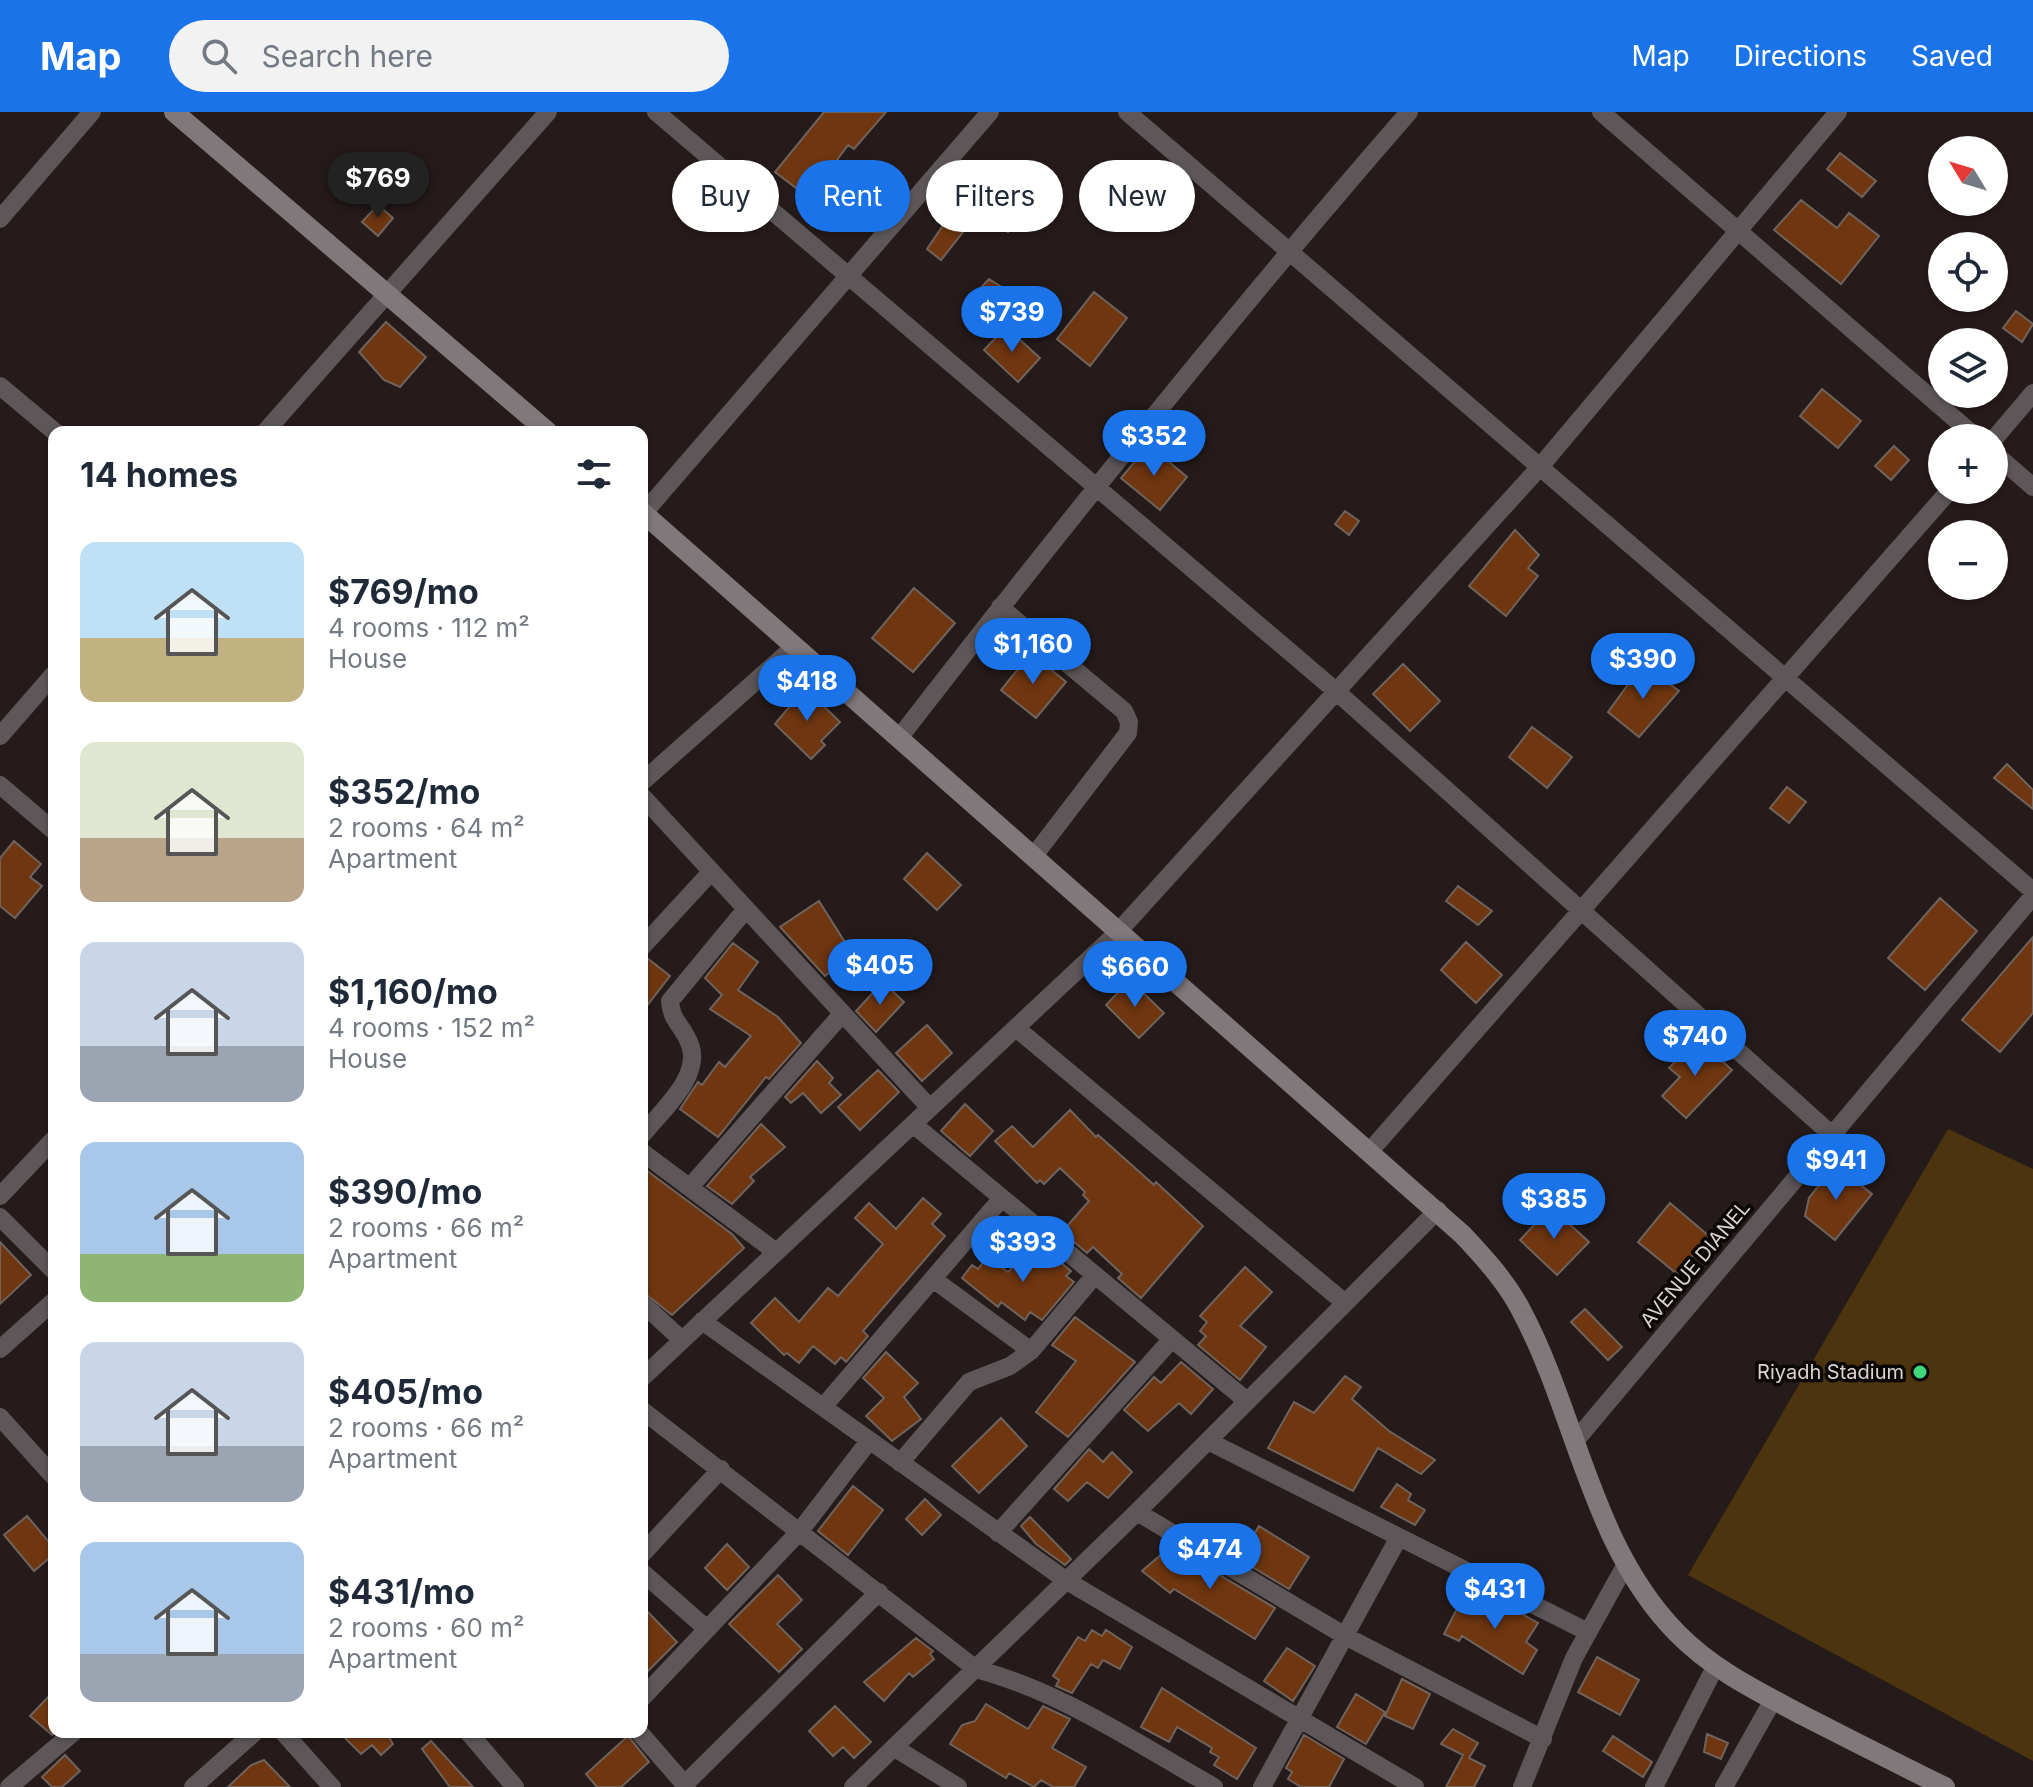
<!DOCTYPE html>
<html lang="en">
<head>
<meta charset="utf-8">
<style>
	body { margin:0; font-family:Inter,sans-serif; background:#f2f2f3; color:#1f2937; height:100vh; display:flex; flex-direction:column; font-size:30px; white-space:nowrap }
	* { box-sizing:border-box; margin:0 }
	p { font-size:26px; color:#747a83 }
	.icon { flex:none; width:44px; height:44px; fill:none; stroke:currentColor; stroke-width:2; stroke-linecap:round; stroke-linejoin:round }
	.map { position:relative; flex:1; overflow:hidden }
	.details { position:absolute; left:48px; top:314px; width:600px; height:1312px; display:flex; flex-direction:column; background:#fff; border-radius:16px; box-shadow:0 2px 6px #0004 }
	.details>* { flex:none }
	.top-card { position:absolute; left:672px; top:48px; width:760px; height:72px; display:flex; gap:16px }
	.needle { width:52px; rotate:308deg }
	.tools { position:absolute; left:1928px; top:24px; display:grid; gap:16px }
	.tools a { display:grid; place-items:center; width:80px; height:80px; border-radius:50%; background:#fff; box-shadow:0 2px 6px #0004; font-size:40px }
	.price { position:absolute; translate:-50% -68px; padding:0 18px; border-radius:28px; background:#1a73e8; color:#fff; font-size:26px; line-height:52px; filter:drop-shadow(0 2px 4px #0008) }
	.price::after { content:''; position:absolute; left:50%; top:48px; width:24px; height:18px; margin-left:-12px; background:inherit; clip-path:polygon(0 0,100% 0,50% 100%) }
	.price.selected { background:#222; color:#fff }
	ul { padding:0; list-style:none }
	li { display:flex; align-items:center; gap:24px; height:200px; padding:0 32px }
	li span { display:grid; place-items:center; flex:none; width:224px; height:160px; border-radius:16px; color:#555 }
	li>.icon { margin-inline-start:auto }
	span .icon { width:96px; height:96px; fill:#fffc; stroke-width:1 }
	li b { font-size:34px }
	h2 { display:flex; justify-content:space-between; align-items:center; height:96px; padding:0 32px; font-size:34px }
	.pill { padding:0 28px; border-radius:36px; background:#fff; box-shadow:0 2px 6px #0004; font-size:28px; line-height:72px }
	.pill.selected { background:#1a73e8; color:#fff }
	header { display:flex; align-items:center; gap:48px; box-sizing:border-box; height:112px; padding:0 40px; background:#1a73e8; color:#fff }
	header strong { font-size:38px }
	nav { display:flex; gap:44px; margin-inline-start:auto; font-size:28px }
	.search { width:560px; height:72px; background:#f2f2f3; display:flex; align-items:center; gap:20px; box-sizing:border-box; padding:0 28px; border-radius:44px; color:#747a83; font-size:30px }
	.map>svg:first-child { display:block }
</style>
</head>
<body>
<header>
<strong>Map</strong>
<div class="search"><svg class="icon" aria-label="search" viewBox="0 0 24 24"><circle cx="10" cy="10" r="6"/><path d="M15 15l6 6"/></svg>Search here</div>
<nav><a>Map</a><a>Directions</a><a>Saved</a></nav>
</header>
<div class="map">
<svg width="2033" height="1675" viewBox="0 0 2033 1675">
	<rect width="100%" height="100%" fill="#251b1a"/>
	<path fill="#4c340e" d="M1948 1017 2033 1057V1649L1688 1463Z"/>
	<path fill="#6f3610" stroke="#6e635d" stroke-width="2" d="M824 0H886L854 37 848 33 821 70 816 66 804 82 775 60Z
		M1840 41 1876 69 1862 85 1827 57Z
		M959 65 1016 109 1008 120 979 100 941 148 927 137 948 106 935 96Z
		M1801 88 1837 116 1849 101 1879 124 1841 172 1774 118Z
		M378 93 393 106 378 124 362 110Z
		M989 167 1022 188 1008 209 976 181Z
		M1094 180 1127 206 1090 254 1057 227Z
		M2016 199 2033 212 2022 230 2003 216Z
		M386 210 426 245 400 275 384 268 359 240Z
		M1006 215 1040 246 1018 270 984 238Z
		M1822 277 1861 309 1838 336 1800 304Z
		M1149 333 1187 365 1160 398 1121 366Z
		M1894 334 1909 348 1891 368 1875 354Z
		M1345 399 1359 409 1349 423 1335 412Z
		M1515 418 1539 443 1528 456 1538 464 1506 504 1469 474Z
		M914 476 955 511 913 560 872 526Z
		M1031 541 1066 570 1036 606 1001 578Z
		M1403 552 1440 589 1410 619 1373 582Z
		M1643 552 1679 579 1639 625 1608 600Z
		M805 576 840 610 821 629 825 633 811 647 775 612Z
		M1532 615 1572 645 1547 676 1509 645Z
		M2007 652 2033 678V697L1994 666Z
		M1787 675 1806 690 1789 711 1770 696Z
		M14 729 41 752 30 765 42 774 15 806 0 794V746Z
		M927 741 961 773 937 798 904 767Z
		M1458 774 1492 799 1478 813 1446 789Z
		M1940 786 1977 819 1925 878 1888 846Z
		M819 789 848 835 856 830 869 848 855 857 848 847 825 864 780 815Z
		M2033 825V901L2000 940 1962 908Z
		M1466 830 1502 863 1476 891 1441 858Z
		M733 831 758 850 738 878 778 905 801 931 769 967 766 965 718 1025 680 997 698 970 702 973 719 950 725 955 751 924 710 897 722 883 705 866Z
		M647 846 670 864 642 900V847Z
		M1130 868 1164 901 1139 926 1106 893Z
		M883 870 904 890 876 920 856 899Z
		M927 913 952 941 922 969 896 941Z
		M1697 926 1732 958 1686 1006 1662 984 1680 965 1669 956Z
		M817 949 833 966 829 971 841 983 821 1001 803 981 791 991 785 985Z
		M878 958 899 980 860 1018 838 995Z
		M965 992 993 1019 970 1044 941 1019Z
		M1070 998 1096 1025 1098 1023 1154 1073 1156 1070 1203 1114 1141 1186 1118 1166 1122 1162 1093 1135 1087 1141 1062 1120 1089 1089 1083 1083 1085 1080 1060 1056 1044 1072 1040 1068 1037 1071 995 1029 1012 1014 1033 1035Z
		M761 1012 785 1035 750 1065 754 1069 732 1092 707 1074Z
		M1835 1053 1872 1082 1835 1128 1805 1104 1809 1086Z
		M642 1055 732 1122 744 1136 672 1203 642 1179Z
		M923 1086 941 1102 932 1112 945 1124 863 1219 868 1224 846 1250 841 1245 835 1252 813 1234 799 1251 787 1241 784 1243 751 1211 775 1186 799 1210 828 1176 838 1184 883 1132 855 1106 869 1091 896 1117Z
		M1670 1091 1709 1124 1677 1162 1638 1130Z
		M1551 1095 1589 1130 1557 1163 1520 1128Z
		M0 1130 31 1163 0 1192Z
		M1030 1137 1040 1144 1045 1137 1071 1159 1066 1164 1074 1170 1042 1208 1030 1200 1025 1208 1001 1190 998 1195 962 1166 972 1153 978 1157 987 1145 1008 1160Z
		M1245 1155 1272 1180 1240 1214 1266 1235 1240 1268 1198 1233 1206 1224 1200 1219 1207 1210 1200 1204Z
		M1585 1197 1622 1235 1608 1248 1571 1210Z
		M1075 1205 1135 1250 1068 1325 1036 1300 1076 1249 1052 1233Z
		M886 1240 918 1271 904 1285 921 1307 892 1329 866 1304 884 1286 863 1266Z
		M1181 1250 1213 1277 1191 1302 1179 1291 1148 1319 1124 1298 1154 1265 1161 1271Z
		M1345 1264 1361 1275 1352 1287 1389 1319 1435 1348 1421 1362 1378 1336 1353 1379 1268 1336 1294 1290 1314 1301Z
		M1001 1306 1027 1334 979 1381 952 1354Z
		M1089 1337 1103 1350 1112 1340 1132 1360 1108 1386 1087 1370 1068 1389 1054 1377Z
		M1397 1372 1411 1382 1408 1388 1425 1398 1415 1413 1381 1395Z
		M853 1374 883 1398 848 1443 818 1419Z
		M925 1387 941 1403 922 1423 906 1407Z
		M27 1404 54 1436V1442L34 1459 4 1423Z
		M1030 1405 1071 1447 1065 1453 1036 1432 1021 1414Z
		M1259 1414 1309 1445 1289 1477 1239 1447Z
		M727 1432 749 1455 727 1478 705 1456Z
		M1171 1434 1275 1496 1255 1527 1174 1477 1170 1481 1142 1459Z
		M778 1463 802 1488 777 1512 802 1537 779 1560 729 1512Z
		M1465 1481 1496 1497 1501 1490 1538 1511 1526 1530 1537 1538 1523 1562 1462 1524 1459 1529 1444 1522Z
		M642 1494 677 1530 642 1565Z
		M1092 1518 1102 1524 1106 1518 1132 1535 1120 1557 1103 1548 1098 1556 1091 1552 1072 1581 1056 1574 1059 1568 1053 1564 1078 1525 1085 1529Z
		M916 1526 933 1539 930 1542 934 1547 913 1565 909 1561 884 1589 864 1570Z
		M1287 1536 1315 1554 1293 1589 1264 1569Z
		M1597 1545 1639 1568 1620 1603 1578 1580Z
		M1402 1567 1430 1582 1413 1617 1385 1604Z
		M1162 1576 1256 1636 1237 1667 1214 1653 1219 1645 1210 1640 1212 1636 1177 1615 1169 1630 1141 1615Z
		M54 1579V1621L52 1623 30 1604Z
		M1356 1582 1385 1600 1366 1632 1337 1615Z
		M986 1592 1028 1617 1043 1594 1070 1607 1052 1636 1086 1655 1074 1675H1053L1041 1668 1034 1675 1009 1661 1006 1666 950 1632 962 1613 975 1609Z
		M835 1594 871 1630 854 1646 843 1635 833 1644 809 1619Z
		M1453 1617 1478 1631 1469 1646 1485 1654 1474 1675H1446L1463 1643 1441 1632Z
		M339 1620H386L393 1632 381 1643 372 1633 361 1642Z
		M1707 1622 1728 1631 1721 1647 1704 1640Z
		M1304 1623 1344 1647 1329 1675H1301L1288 1667 1292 1660 1286 1656Z
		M628 1624 649 1650 621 1675H597L586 1662Z
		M1613 1624 1652 1650 1643 1665 1603 1639Z
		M431 1629 473 1675H450L422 1637Z
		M65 1643 80 1659 62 1675H52L42 1665Z
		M264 1648 290 1675H228L251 1653Z"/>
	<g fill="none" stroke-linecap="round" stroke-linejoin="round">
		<path stroke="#5d5759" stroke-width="18" d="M656 0 1337 580 1832 1023
			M1127 0 2033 779
			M1601 0 1977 326
			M0 107 92 0
			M0 274 55 320
			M265 320 548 0
			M1994 327 2033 281
			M1994 341 2033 375
			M642 403 990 0
			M1000 495 1124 599 1129 610 1128 621 1033 745
			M0 624 54 562
			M899 626C1064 413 1232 203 1409 0
			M642 670 794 535
			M0 673 54 719
			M642 684 930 996
			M642 835 711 760
			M1016 916 1345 1191
			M913 1012 1247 1289
			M642 1023C661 999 706 962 688 928 681 912 671 908 670 889L746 797
			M1370 1039 1950 378
			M642 1040 776 1140
			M690 1075 842 902
			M0 1084 54 1027
			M0 1105 54 1159
			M933 1167 1031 1239
			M642 1191 682 1228
			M702 1209 1067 1469 1415 1675
			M0 1237 54 1189
			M642 1266 1117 821 1539 356 1838 0
			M823 1295 1002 1086
			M642 1298 976 1557C1062 1580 1136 1631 1214 1675
			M0 1305 54 1365
			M1576 1328 2033 784
			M1208 1329 1588 1520
			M900 1351 969 1270 1010 1254 1031 1239 1095 1163
			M1137 1400 1347 1525 1543 1627
			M998 1421 1172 1227
			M642 1442 721 1357
			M642 1460 707 1517
			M642 1586 800 1419 869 1329
			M283 1620 332 1675
			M468 1620 515 1675
			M639 1620 687 1675
			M895 1636 958 1675
			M685 1672 879 1480
			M9 1675 74 1620
			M193 1675 255 1620
			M853 1675 1137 1400 1438 1098
			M1262 1675 1399 1425
			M1522 1675 1574 1546 1626 1452
			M1654 1675 1715 1555
			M1724 1675 1773 1588"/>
		<path stroke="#81787b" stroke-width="20" d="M174 0 548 320
			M642 400 1463 1123C1485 1147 1507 1170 1522 1200 1577 1304 1592 1435 1677 1521 1713 1558 1759 1580 1804 1604 1851 1628 1898 1652 1945 1675"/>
	</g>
	<circle fill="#3fd77d" stroke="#0b0706" stroke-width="3" cx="1920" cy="1260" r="8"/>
	<g text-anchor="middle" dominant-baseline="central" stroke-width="7" stroke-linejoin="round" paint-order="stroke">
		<g font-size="20" fill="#dad3d2" stroke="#0b0706">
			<text transform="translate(1695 1152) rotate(-50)">AVENUE DIANEL</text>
		</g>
		<g font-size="20" fill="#dad3d2" stroke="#0b0706" text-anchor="end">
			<text x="1904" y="1260">Riyadh Stadium</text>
		</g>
	</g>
</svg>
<div class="tools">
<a><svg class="needle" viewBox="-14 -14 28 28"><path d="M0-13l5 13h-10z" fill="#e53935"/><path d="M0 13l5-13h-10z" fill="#747a83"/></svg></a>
<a><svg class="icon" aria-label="locate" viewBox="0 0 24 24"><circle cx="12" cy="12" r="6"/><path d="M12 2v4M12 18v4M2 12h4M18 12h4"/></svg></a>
<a><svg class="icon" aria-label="layers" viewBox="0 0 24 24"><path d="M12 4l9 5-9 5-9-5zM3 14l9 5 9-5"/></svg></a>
<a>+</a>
<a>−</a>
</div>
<b class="price selected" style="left:378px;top:108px">$769</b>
<b class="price" style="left:1012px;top:242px">$739</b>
<b class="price" style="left:1154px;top:366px">$352</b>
<b class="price" style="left:1033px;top:574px">$1,160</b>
<b class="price" style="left:1643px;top:589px">$390</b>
<b class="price" style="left:807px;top:611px">$418</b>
<b class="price" style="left:880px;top:895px">$405</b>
<b class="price" style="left:1135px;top:897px">$660</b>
<b class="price" style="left:1695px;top:966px">$740</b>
<b class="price" style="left:1836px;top:1090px">$941</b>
<b class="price" style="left:1554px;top:1129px">$385</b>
<b class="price" style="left:1023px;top:1172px">$393</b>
<b class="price" style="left:1210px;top:1479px">$474</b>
<b class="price" style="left:1495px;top:1519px">$431</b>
<div class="top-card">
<a class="pill">Buy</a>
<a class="pill selected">Rent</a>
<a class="pill">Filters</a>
<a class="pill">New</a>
</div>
<section class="details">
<h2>14 homes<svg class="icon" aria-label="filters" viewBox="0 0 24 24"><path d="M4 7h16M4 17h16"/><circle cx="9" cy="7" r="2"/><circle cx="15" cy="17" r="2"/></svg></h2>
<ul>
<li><span style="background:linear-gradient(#bfe0f5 60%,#c2b280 0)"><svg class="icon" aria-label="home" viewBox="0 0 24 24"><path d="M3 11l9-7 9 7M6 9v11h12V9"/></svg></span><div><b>$769/mo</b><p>4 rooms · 112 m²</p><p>House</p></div></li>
<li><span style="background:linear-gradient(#dfe7d0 60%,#b9a48a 0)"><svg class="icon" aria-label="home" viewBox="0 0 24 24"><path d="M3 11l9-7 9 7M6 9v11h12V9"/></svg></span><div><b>$352/mo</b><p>2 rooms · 64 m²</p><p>Apartment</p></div></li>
<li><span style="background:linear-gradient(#c9d6e8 65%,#9aa5b1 0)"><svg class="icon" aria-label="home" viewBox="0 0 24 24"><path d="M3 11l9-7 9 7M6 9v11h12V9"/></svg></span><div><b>$1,160/mo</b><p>4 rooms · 152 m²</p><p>House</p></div></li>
<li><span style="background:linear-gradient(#a9c7e8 70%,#8fb573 0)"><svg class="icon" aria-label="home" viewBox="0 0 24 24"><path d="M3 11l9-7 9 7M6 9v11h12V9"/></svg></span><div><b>$390/mo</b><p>2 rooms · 66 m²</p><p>Apartment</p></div></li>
<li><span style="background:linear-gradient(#c9d6e8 65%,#9aa5b1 0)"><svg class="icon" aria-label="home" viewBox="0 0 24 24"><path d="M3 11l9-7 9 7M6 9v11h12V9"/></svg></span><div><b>$405/mo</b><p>2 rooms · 66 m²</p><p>Apartment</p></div></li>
<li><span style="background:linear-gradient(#a9c7e8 70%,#9aa5b1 0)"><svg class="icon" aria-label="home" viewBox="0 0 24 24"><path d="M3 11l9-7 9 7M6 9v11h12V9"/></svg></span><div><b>$431/mo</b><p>2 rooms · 60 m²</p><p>Apartment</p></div></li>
</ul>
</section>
</div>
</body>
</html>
